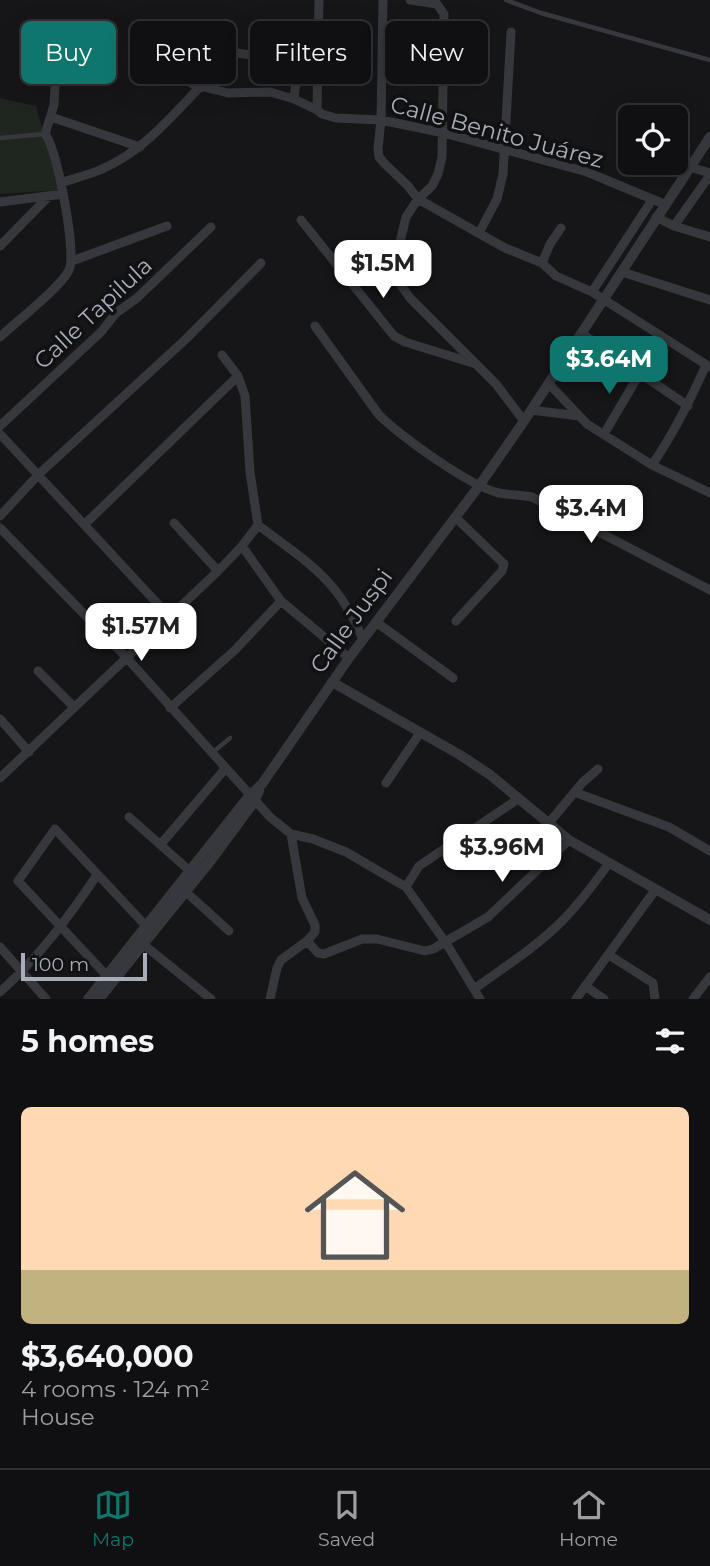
<!DOCTYPE html>
<html lang="en">
<head>
<meta charset="utf-8">
<style>
	body { margin:0; font-family:Montserrat,sans-serif; background:#1e1e20; color:#f1f3f6; height:100vh; display:flex; flex-direction:column; font-size:26px; white-space:nowrap }
	* { box-sizing:border-box; margin:0 }
	p { font-size:23px; color:#9c9d9f }
	.icon { flex:none; width:38px; height:38px; fill:none; stroke:currentColor; stroke-width:2; stroke-linecap:round; stroke-linejoin:round }
	.map { position:relative; height:999px; overflow:hidden }
	.sheet { display:flex; flex-direction:column; background:#101012; flex:1 }
	.sheet>* { flex:none }
	.hud { position:absolute; left:21px; top:21px; width:668px; height:63px; display:flex; gap:14px }
	.fabs { position:absolute; left:618px; top:105px; display:grid; gap:14px }
	.fabs a { display:grid; place-items:center; width:70px; height:70px; border-radius:10px; background:#101012; box-shadow:0 7px 28px #0002,0 0 0 2px #303032; font-size:35px }
	.scale { position:absolute; left:21px; bottom:18px; width:126px; box-sizing:border-box; padding-left:7px; border:4px solid #a8adb8; border-top:0; font-size:19px; line-height:24px; white-space:nowrap; color:#a8adb8; -webkit-text-stroke:5px #111113; paint-order:stroke }
	.price { position:absolute; translate:-50% -60px; padding:0 16px; border-radius:14px; background:#fff; color:#222; font-size:23px; line-height:46px; filter:drop-shadow(0 2px 4px #0008) }
	.price::after { content:''; position:absolute; left:50%; top:42px; width:21px; height:16px; margin-left:-10px; background:inherit; clip-path:polygon(0 0,100% 0,50% 100%) }
	.price.current { background:#0f766e; color:#fff }
	ul { padding:0; list-style:none }
	li { display:grid; align-content:center; gap:14px; height:371px; padding:0 21px }
	li+li { border-top:2px solid #303032 }
	li span { display:grid; place-items:center; height:217px; border-radius:10px; color:#555 }
	li>.icon { margin-inline-start:auto }
	span .icon { width:126px; height:126px; fill:#fffc; stroke-width:1 }
	li b { font-size:30px }
	h2 { display:flex; justify-content:space-between; align-items:center; height:84px; padding:0 21px; font-size:30px }
	.pill { padding:0 24px; border-radius:10px; background:#101012; box-shadow:0 7px 28px #0002,0 0 0 2px #303032; font-size:24px; line-height:63px }
	.pill.current { background:#0f766e; color:#fff }
	.tab-bar { display:flex; justify-content:space-around; align-items:center; height:98px; border-top:2px solid #303032; background:#101012; font-size:19px; color:#9c9d9f }
	.tab-bar a { display:grid; justify-items:center; gap:4px }
	.tab-bar .current { color:#0f766e }
	.map>svg:first-child { display:block }
</style>
</head>
<body>
<div class="map">
<svg width="710" height="999" viewBox="0 0 710 999">
	<rect width="100%" height="100%" fill="#161618"/>
	<path fill="#1e261f" d="M0 98 36 106 59 190 0 194Z"/>
	<g fill="none" stroke-linecap="round" stroke-linejoin="round">
		<path stroke="#37383d" stroke-width="4.5" d="M506 0 541 13 710 60
			M0 138 44 134
			M212 753 230 738"/>
		<path stroke="#37383d" stroke-width="9" d="M383 0 381 120 378 149 379 157 384 163 408 186 418 199 505 248 542 263 556 276 592 292 710 367
			M410 0 437 4 444 14 442 157 438 174 432 186 418 199 406 217 395 263V272L400 284 410 298 496 384 524 421
			M199 88 155 60 150 54 156 44H176L298 62 294 99
			M317 110 319 0
			M51 117 140 147
			M689 167 710 173
			M61 183C74 178 89 175 102 169 142 152 169 119 199 88L204 87 228 93 270 92 294 99 317 110 322 114 336 118 381 120 444 133 587 172 664 204
			M0 202 63 194
			M656 217 674 226 710 175
			M301 220 394 336 405 342 476 364
			M674 226 710 237
			M479 233 497 199 503 174 511 32
			M0 246 49 196
			M72 261 167 226
			M542 263 550 244 561 228
			M622 272 710 300
			M592 292 652 200
			M315 326 379 415C402 437 469 486 499 493 510 495 521 495 532 497L710 590
			M581 333 688 406
			M0 337C16 322 61 287 69 270 77 254 57 147 45 134L54 105 56 67
			M222 355 238 376 245 396 250 472 258 525C308 563 338 578 363 640
			M549 384 587 424 652 465 710 493
			M531 410 579 416
			M0 426 101 332 116 313 137 298 211 227
			M0 434 169 616
			M604 434 640 373
			M652 465C674 433 690 401 706 365
			M0 516 39 474 186 339 261 263
			M455 517 504 564 502 571 456 621
			M174 523 218 571
			M85 524 238 376
			M0 528 126 657 270 817 291 834 313 839 346 852 406 887 446 943 480 999
			M242 546 281 601 349 658
			M376 622 453 678
			M38 671 74 707
			M170 708 235 650 281 601
			M0 719 29 752
			M0 778 218 571 242 546 258 525
			M386 783 420 733
			M574 792 669 827 710 851
			M129 817 191 872
			M548 824 583 782 598 769
			M291 834 302 898 315 925V932L307 941
			M161 844 225 769
			M406 887 419 866 518 799
			M186 892 229 931
			M144 945 211 999
			M0 947 46 999
			M609 955 653 983 655 999
			M107 976 18 881 55 829 147 927
			M585 986 604 999
			M474 989C503 968 535 948 561 922 579 904 594 884 609 863
			M0 992C39 957 68 918 97 875
			M270 999 277 968 281 960 307 941 318 953 324 954 362 939H377L425 951 433 949 488 917 569 840
			M576 999 656 889
			M693 999 710 977"/>
		<path stroke="#37383d" stroke-width="10" d="M332 682 460 755 489 774 569 840 710 920
			M88 999 249 796 262 784 349 658 479 486 524 421 710 137
			M99 999 212 859 254 802 259 791"/>
	</g>
	<g text-anchor="middle" dominant-baseline="central" stroke-width="7" stroke-linejoin="round" paint-order="stroke">
		<g font-size="23" fill="#a8adb8" stroke="#111113">
			<text transform="translate(497 132) rotate(15)">Calle Benito Juárez</text>
			<text transform="translate(93 313) rotate(-43)">Calle Tapilula</text>
			<text transform="translate(351 621) rotate(-54)">Calle Juspi</text>
		</g>
	</g>
</svg>
<div class="fabs">
<a><svg class="icon" aria-label="locate" viewBox="0 0 24 24"><circle cx="12" cy="12" r="6"/><path d="M12 2v4M12 18v4M2 12h4M18 12h4"/></svg></a>
</div>
<div class="scale">100 m</div>
<b class="price" style="left:383px;top:300px">$1.5M</b>
<b class="price current" style="left:609px;top:396px">$3.64M</b>
<b class="price" style="left:591px;top:545px">$3.4M</b>
<b class="price" style="left:141px;top:663px">$1.57M</b>
<b class="price" style="left:502px;top:884px">$3.96M</b>
<div class="hud">
<a class="pill current">Buy</a>
<a class="pill">Rent</a>
<a class="pill">Filters</a>
<a class="pill">New</a>
</div>
</div>
<section class="sheet">
<h2>5 homes<svg class="icon" aria-label="filters" viewBox="0 0 24 24"><path d="M4 7h16M4 17h16"/><circle cx="9" cy="7" r="2"/><circle cx="15" cy="17" r="2"/></svg></h2>
<ul>
<li><span style="background:linear-gradient(#ffd9b3 75%,#c2b280 0)"><svg class="icon" aria-label="home" viewBox="0 0 24 24"><path d="M3 11l9-7 9 7M6 9v11h12V9"/></svg></span><div><b>$3,640,000</b><p>4 rooms · 124 m²</p><p>House</p></div></li>
</ul>
</section>
<nav class="tab-bar">
<a class="current"><svg class="icon" aria-label="map" viewBox="0 0 24 24"><path d="M3 6l6-2 6 2 6-2v14l-6 2-6-2-6 2zM9 4v14M15 6v14"/></svg>Map</a>
<a><svg class="icon" aria-label="saved" viewBox="0 0 24 24"><path d="M7 4h10v16l-5-4-5 4z"/></svg>Saved</a>
<a><svg class="icon" aria-label="home" viewBox="0 0 24 24"><path d="M3 11l9-7 9 7M6 9v11h12V9"/></svg>Home</a>
</nav>
</body>
</html>
